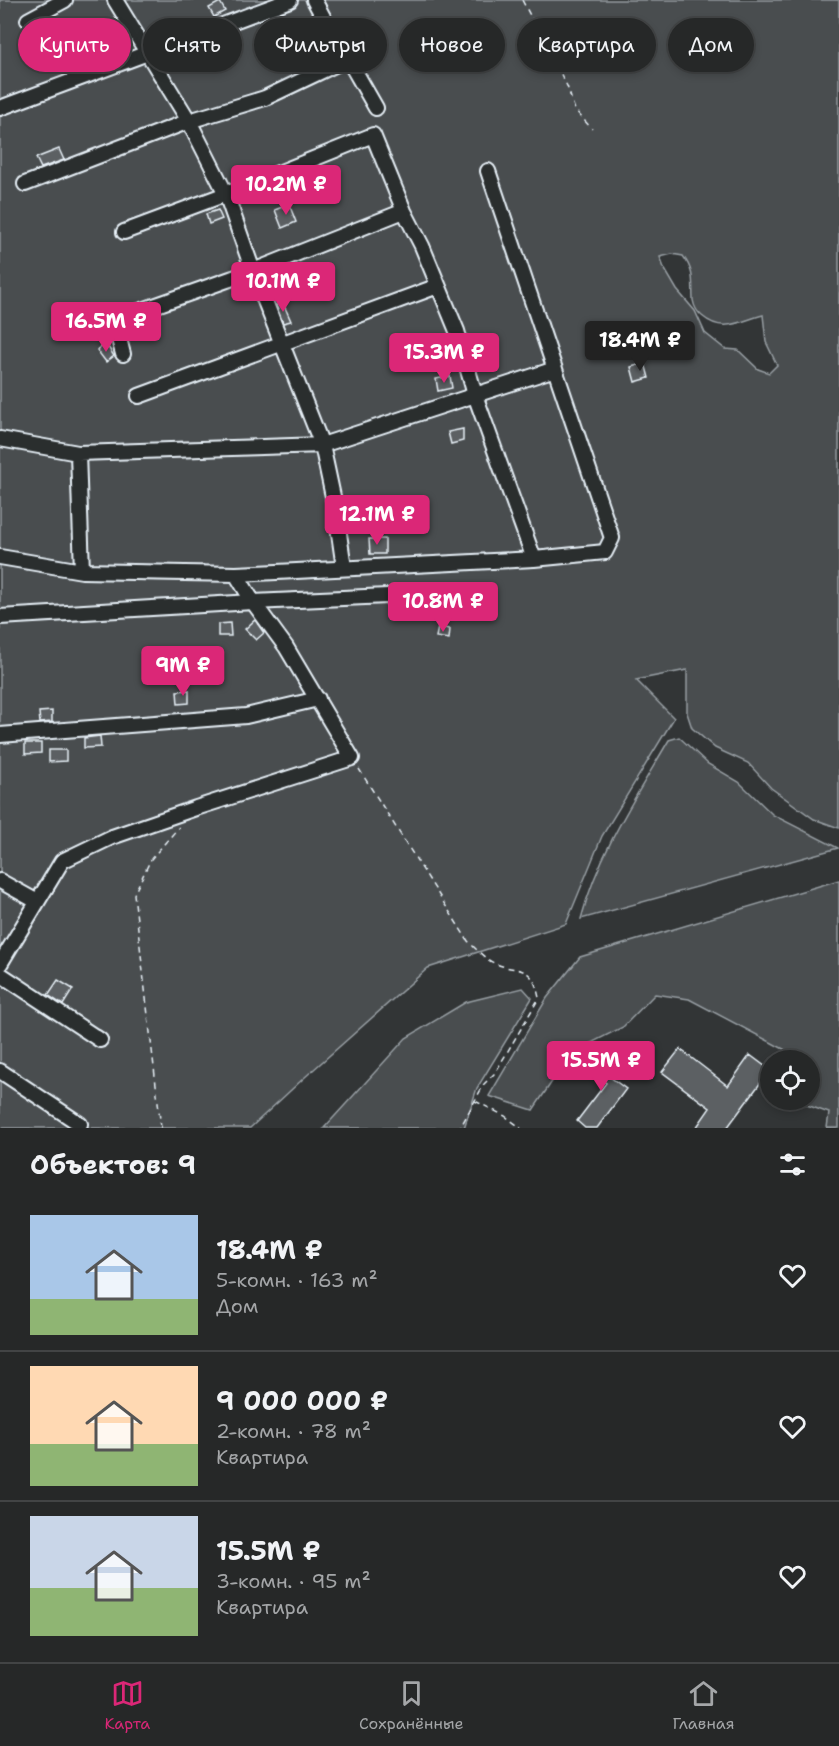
<!DOCTYPE html>
<html lang="ru">
<head>
<meta charset="utf-8">
<style>
	body { margin:0; font-family:"Shantell Sans",sans-serif; background:#323434; color:#f1f3f6; height:100vh; display:flex; flex-direction:column; font-size:22px; white-space:nowrap }
	* { box-sizing:border-box; margin:0 }
	p { font-size:20px; color:#a4a6a8 }
	.icon { flex:none; width:33px; height:33px; fill:none; stroke:currentColor; stroke-width:2; stroke-linecap:round; stroke-linejoin:round }
	.map { position:relative; height:1128px; overflow:hidden }
	.details { display:flex; flex-direction:column; background:#262828; flex:1 }
	.details>* { flex:none }
	.hud { position:absolute; left:18px; top:18px; width:804px; height:54px; display:flex; gap:12px }
	.buttons { position:absolute; left:760px; top:1050px; display:grid; gap:12px }
	.buttons a { display:grid; place-items:center; width:60px; height:60px; border-radius:50%; background:#262828; box-shadow:0 3px 9px #0003,0 0 0 2px #424445; font-size:30px }
	.price { position:absolute; translate:-50% -51px; padding:0 14px; border-radius:6px; background:#db2777; color:#fff; font-size:20px; line-height:39px; filter:drop-shadow(0 2px 3px #0008) }
	.price::after { content:''; position:absolute; left:50%; top:36px; width:18px; height:14px; margin-left:-9px; background:inherit; clip-path:polygon(0 0,100% 0,50% 100%) }
	.price.current { background:#222; color:#fff }
	ul { padding:0; list-style:none }
	li { display:flex; align-items:center; gap:18px; height:150px; padding:0 30px }
	li+li { border-top:2px solid #424445 }
	li span { display:grid; place-items:center; flex:none; width:168px; height:120px; border-radius:0px; color:#555 }
	li>.icon { margin-inline-start:auto }
	span .icon { width:72px; height:72px; fill:#fffc; stroke-width:1 }
	li b { font-size:26px }
	h2 { display:flex; justify-content:space-between; align-items:center; height:72px; padding:0 30px; font-size:26px }
	.chip { padding:0 21px; border-radius:27px; background:#262828; box-shadow:0 3px 9px #0003,0 0 0 2px #424445; font-size:21px; line-height:54px }
	.chip.current { background:#db2777; color:#fff }
	.tab-bar { display:flex; justify-content:space-around; align-items:center; height:84px; border-top:2px solid #424445; background:#262828; font-size:16px; color:#a4a6a8 }
	.tab-bar a { display:grid; justify-items:center; gap:3px }
	.tab-bar .current { color:#db2777 }
	.map>svg:first-child { display:block }
</style>
</head>
<body>
<div class="map">
<svg width="839" height="1128" viewBox="0 0 839 1128">
	<rect width="100%" height="100%" fill="#323536"/>
	<filter id="ink" filterUnits="userSpaceOnUse"><feTurbulence type="fractalNoise" baseFrequency=".0167" numOctaves="2"/><feDisplacementMap in="SourceGraphic" scale="12" xChannelSelector="R" yChannelSelector="G"/><feConvolveMatrix kernelMatrix="1 2 1 2 8 2 1 2 1" color-interpolation-filters="sRGB"/></filter>
	<g filter="url(#ink)">
		<path fill="#494d4f" stroke="#989fa4" stroke-width="1.5" fill-rule="evenodd" d="M0 0H839V828L814 819 771 788 748 763 715 748 692 728 687 713V670L636 680 674 718 602 836 566 924 428 968 304 1078 250 1128H0ZM672 254 683 256C695 272 692 281 693 300 694 306 697 312 702 316 723 334 740 321 763 315L766 342 777 365 769 373 758 369 738 350 725 349 705 333 695 311 677 290 664 268 660 257Z
			M679 737 708 764 739 782 773 815 838 848 581 919C598 854 635 798 669 740Z
			M839 880V1128H827L829 1113 793 1100H810V1060H793V1054L689 999 655 994 623 1027 571 1053 533 1110 489 1096 547 998 580 957Z
			M523 988 532 998 477 1088 464 1128H324L406 1038 466 1002Z"/>
		<path fill="#5c6063" stroke="#e8f1f8" stroke-width="1.5" d="M220 2 225 11 214 17 209 8Z
			M283 16 289 31 281 35 275 19Z
			M59 149 64 160 41 168 36 158Z
			M289 204 296 222 282 228 275 210Z
			M218 210 222 219 209 224 206 214Z
			M279 271 284 282 272 288 266 275Z
			M283 303 291 321 283 323 276 305Z
			M106 344 114 356 106 362 97 350Z
			M645 363 649 378 635 382 631 367Z
			M450 376 452 388 438 391 436 379Z
			M463 429V441L451 444 448 432Z
			M369 539H385V554H370Z
			M255 620 264 633 256 640 245 629Z
			M230 623 231 636H218V624Z
			M438 627 450 629 449 639 436 637Z
			M189 690V703L178 704 177 691Z
			M52 711V722L40 723 39 712Z
			M100 736 101 747 84 748V738Z
			M25 743H41V753L25 754Z
			M49 750H66V761L49 762Z
			M58 980 73 989 63 1005 48 995Z
			M680 1049 728 1086 750 1055 770 1070 727 1128H696L710 1108 662 1072Z
			M591 1050 617 1069 610 1077 626 1089 597 1128H585L577 1121 606 1083 581 1064Z"/>
		<g fill="none" stroke-linecap="round" stroke-linejoin="round">
			<g stroke="#e8f1f8" stroke-width="18">
				<path id="minor" d="M115 0 189 121 226 194 253 271 322 445 335 506 344 568
					M314 0 337 43 343 61 352 66 376 108
					M28 20 65 0
					M0 108 290 0
					M25 184 189 121 265 98 343 61
					M124 232 226 194 373 135 404 211 422 246 457 331 475 395 534 559
					M123 354 114 320 253 271 404 211
					M139 396 438 286
					M0 439 78 453 322 445 555 369
					M78 453 82 571
					M0 557 82 571 236 574 534 559 605 552 612 538 488 171
					M0 617 253 602 455 593
					M0 735 246 716 318 699
					M0 881 36 901
					M0 964 62 861 112 837 196 808 352 758 286 647 253 602 236 574
					M0 974 100 1040
					M0 1071 80 1124"/>
			</g>
			<path stroke="#e8f1f8" stroke-width="1.5" stroke-dasharray="6 4.5" stroke-linecap="butt" d="M522 0 567 86 575 110 592 129
				M359 769 468 941C475 948 485 959 494 963 519 974 532 962 539 998L495 1073 484 1084 460 1128
				M475 1101 505 1116 521 1128
				M161 1128 134 894 151 859 179 827"/>
			<use href="#minor" stroke="#2a2d2e" stroke-width="14"/>
		</g>
	</g>
</svg>
<div class="buttons">
<a><svg class="icon" aria-label="locate" viewBox="0 0 24 24"><circle cx="12" cy="12" r="6"/><path d="M12 2v4M12 18v4M2 12h4M18 12h4"/></svg></a>
</div>
<b class="price" style="left:286px;top:216px">10.2M ₽</b>
<b class="price" style="left:283px;top:313px">10.1M ₽</b>
<b class="price" style="left:106px;top:353px">16.5M ₽</b>
<b class="price current" style="left:640px;top:372px">18.4M ₽</b>
<b class="price" style="left:444px;top:384px">15.3M ₽</b>
<b class="price" style="left:377px;top:546px">12.1M ₽</b>
<b class="price" style="left:443px;top:633px">10.8M ₽</b>
<b class="price" style="left:183px;top:697px">9M ₽</b>
<b class="price" style="left:601px;top:1092px">15.5M ₽</b>
<div class="hud">
<a class="chip current">Купить</a>
<a class="chip">Снять</a>
<a class="chip">Фильтры</a>
<a class="chip">Новое</a>
<a class="chip">Квартира</a>
<a class="chip">Дом</a>
</div>
</div>
<section class="details">
<h2>Объектов: 9<svg class="icon" aria-label="filters" viewBox="0 0 24 24"><path d="M4 7h16M4 17h16"/><circle cx="9" cy="7" r="2"/><circle cx="15" cy="17" r="2"/></svg></h2>
<ul>
<li><span style="background:linear-gradient(#a9c7e8 70%,#8fb573 0)"><svg class="icon" aria-label="home" viewBox="0 0 24 24"><path d="M3 11l9-7 9 7M6 9v11h12V9"/></svg></span><div><b>18.4M ₽</b><p>5-комн. · 163 m²</p><p>Дом</p></div><svg class="icon" aria-label="heart" viewBox="0 0 24 24"><path d="M12 20l-8-8c-3-5 5-10 8-4 3-6 11-1 8 4z"/></svg></li>
<li><span style="background:linear-gradient(#ffd9b3 65%,#8fb573 0)"><svg class="icon" aria-label="home" viewBox="0 0 24 24"><path d="M3 11l9-7 9 7M6 9v11h12V9"/></svg></span><div><b>9 000 000 ₽</b><p>2-комн. · 78 m²</p><p>Квартира</p></div><svg class="icon" aria-label="heart" viewBox="0 0 24 24"><path d="M12 20l-8-8c-3-5 5-10 8-4 3-6 11-1 8 4z"/></svg></li>
<li><span style="background:linear-gradient(#c9d6e8 60%,#8fb573 0)"><svg class="icon" aria-label="home" viewBox="0 0 24 24"><path d="M3 11l9-7 9 7M6 9v11h12V9"/></svg></span><div><b>15.5M ₽</b><p>3-комн. · 95 m²</p><p>Квартира</p></div><svg class="icon" aria-label="heart" viewBox="0 0 24 24"><path d="M12 20l-8-8c-3-5 5-10 8-4 3-6 11-1 8 4z"/></svg></li>
</ul>
</section>
<nav class="tab-bar">
<a class="current"><svg class="icon" aria-label="map" viewBox="0 0 24 24"><path d="M3 6l6-2 6 2 6-2v14l-6 2-6-2-6 2zM9 4v14M15 6v14"/></svg>Карта</a>
<a><svg class="icon" aria-label="saved" viewBox="0 0 24 24"><path d="M7 4h10v16l-5-4-5 4z"/></svg>Сохранённые</a>
<a><svg class="icon" aria-label="home" viewBox="0 0 24 24"><path d="M3 11l9-7 9 7M6 9v11h12V9"/></svg>Главная</a>
</nav>
</body>
</html>
